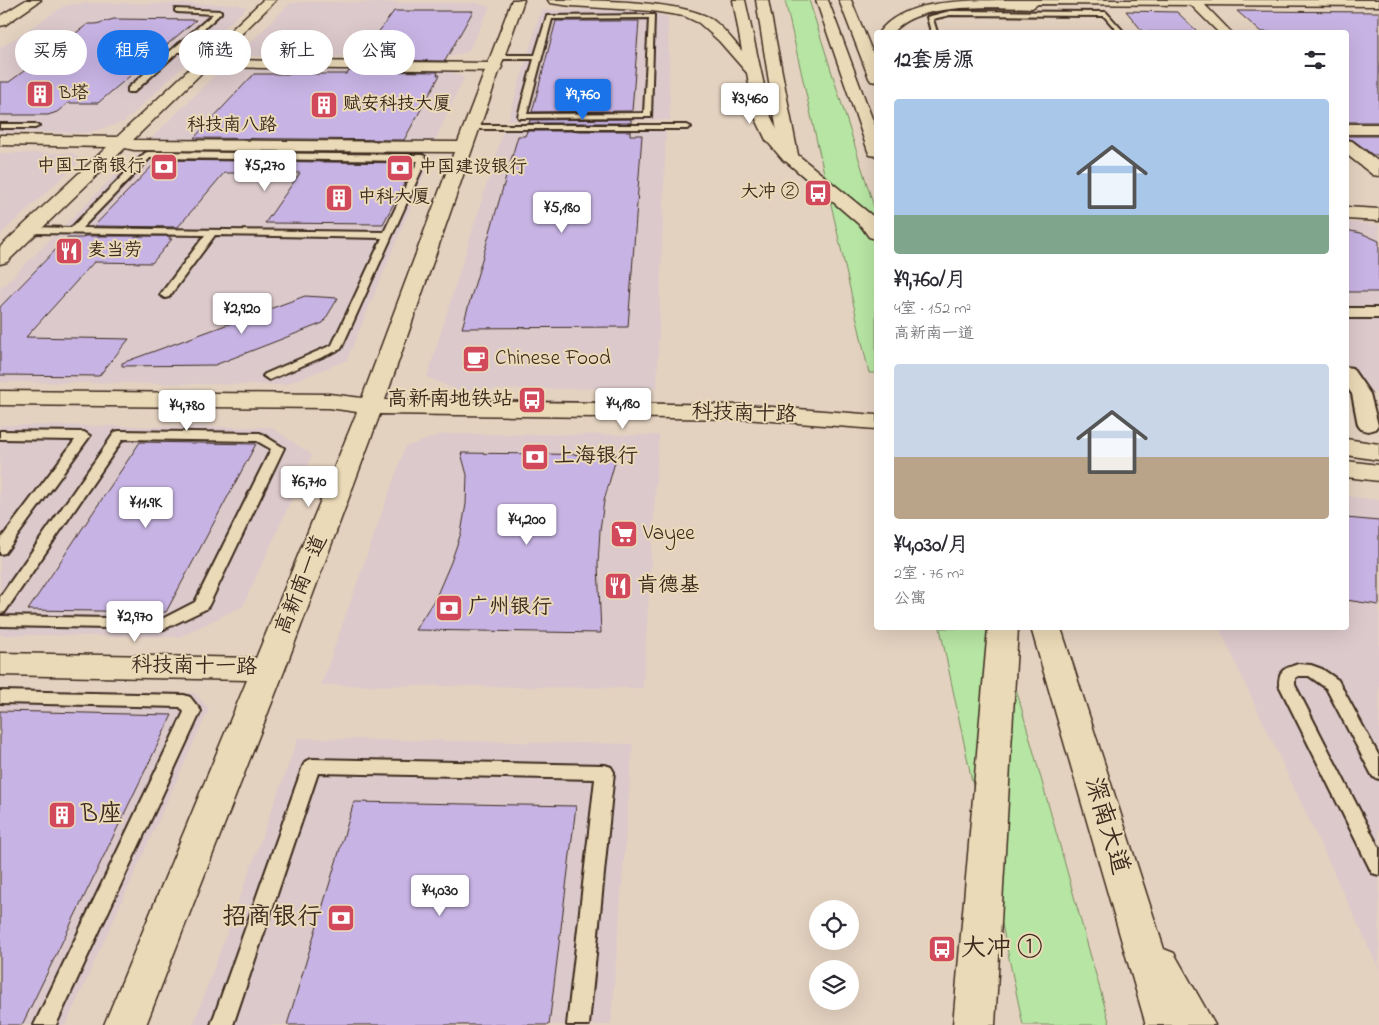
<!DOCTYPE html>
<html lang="zh">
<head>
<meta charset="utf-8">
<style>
	body { margin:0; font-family:"Indie Flower","LXGW WenKai TC",sans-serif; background:#f2f2f3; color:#2b2b33; height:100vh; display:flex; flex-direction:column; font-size:19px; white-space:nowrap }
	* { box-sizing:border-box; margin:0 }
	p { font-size:16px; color:#7c7c81 }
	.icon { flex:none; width:28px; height:28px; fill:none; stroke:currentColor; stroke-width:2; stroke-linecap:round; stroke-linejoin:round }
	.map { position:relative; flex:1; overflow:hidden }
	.panel { position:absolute; left:874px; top:30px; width:475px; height:600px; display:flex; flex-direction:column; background:#fff; border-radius:5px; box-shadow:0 5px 20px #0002 }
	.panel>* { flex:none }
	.top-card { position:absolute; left:15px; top:30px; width:475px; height:45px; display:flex; gap:10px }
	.buttons { position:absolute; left:809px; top:900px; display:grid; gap:10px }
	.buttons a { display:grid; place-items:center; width:50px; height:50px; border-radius:50%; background:#fff; box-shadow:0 5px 20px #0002; font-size:25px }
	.price { position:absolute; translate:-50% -42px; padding:0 11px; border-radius:5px; background:#fff; color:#222; font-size:16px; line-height:32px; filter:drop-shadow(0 1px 2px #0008) }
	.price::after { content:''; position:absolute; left:50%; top:30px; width:15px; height:11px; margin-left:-8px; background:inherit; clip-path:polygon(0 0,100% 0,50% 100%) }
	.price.current { background:#1a73e8; color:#fff }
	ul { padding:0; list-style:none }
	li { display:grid; align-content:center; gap:10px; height:265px; padding:0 20px }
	li span { display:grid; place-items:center; height:155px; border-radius:5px; color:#555 }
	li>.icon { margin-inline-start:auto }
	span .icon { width:90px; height:90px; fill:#fffc; stroke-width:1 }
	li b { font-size:21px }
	h2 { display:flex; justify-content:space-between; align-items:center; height:60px; padding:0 20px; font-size:21px }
	.pill { padding:0 18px; border-radius:22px; background:#fff; box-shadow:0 5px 20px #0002; font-size:18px; line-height:45px }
	.pill.current { background:#1a73e8; color:#fff }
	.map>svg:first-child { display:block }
</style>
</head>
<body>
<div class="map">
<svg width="1379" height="1025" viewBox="0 0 1379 1025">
	<rect width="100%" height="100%" fill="#e4d2c0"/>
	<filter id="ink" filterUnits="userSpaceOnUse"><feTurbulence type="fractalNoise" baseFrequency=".02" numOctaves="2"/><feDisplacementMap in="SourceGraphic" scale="10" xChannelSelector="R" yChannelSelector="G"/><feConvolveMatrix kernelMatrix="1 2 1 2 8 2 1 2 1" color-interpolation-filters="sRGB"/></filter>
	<g filter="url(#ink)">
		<path fill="#dcc9cb" d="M301 2 477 3 490 7 468 52 449 57 246 56 239 54 289 4Z
			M82 3 236 4 247 7 124 122 87 133 0 132V48L64 6Z
			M635 9 668 17 670 120H508L541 10Z
			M229 69 450 71 464 78 434 143 149 141 218 72Z
			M503 131H666L657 388 456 390 427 377Z
			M153 151 424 154 431 158 347 360 284 385 0 382V289L134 156Z
			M0 153H73L81 160 0 235Z
			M1346 222 1379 225V393H1352L1346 396Z
			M0 425 271 427 312 455 243 606 180 637 0 635Z
			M442 434 659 435 643 688 321 685 405 447Z
			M1346 496 1379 500V969L1219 628H1346Z
			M0 689 195 693 209 709 66 1025H0Z
			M298 738 633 744 611 1025H193Z"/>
		<path fill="#b7e5a3" stroke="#798860" d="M785 0H809L876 213V373H869Z
			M940 628H999L1110 1025H1023Z"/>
		<path fill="#c8b4e4" stroke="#3b2a1e" d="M394 11H473L445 61 358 60Z
			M1126 11 1177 12 1198 32H1143Z
			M1237 11 1379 12V122H1346V32H1261Z
			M114 19 196 20 98 103H68L57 112 48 115H0V82H9L88 24H96Z
			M556 21H639L632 111 532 112Z
			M349 71 438 72 437 75H440L404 140 194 138 254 74H347Z
			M631 119V123H529L530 120Z
			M527 131H630V135H642L628 327 462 328 518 136H525Z
			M1346 136H1379V155H1373L1353 140 1346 138Z
			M158 160 415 163 383 224 265 223 300 173H224L178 227 94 226Z
			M1346 230 1361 233 1379 241V292H1346Z
			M85 236H171L169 239H172L152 263 94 262 26 337 129 339 99 376 0 375V307L67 238H83Z
			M305 296 338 298 323 323 215 365 122 366V363Z
			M140 442 256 444 166 612 28 610Z
			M461 453 617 455 604 501 600 530 598 564 601 633 415 630 436 597 451 562 461 533 466 504 467 475Z
			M1346 518 1379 521V605L1346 600Z
			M0 711 172 715 22 1025H0Z
			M354 802 576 806 549 1025H287Z"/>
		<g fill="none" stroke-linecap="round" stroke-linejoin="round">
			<g stroke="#3b2a1e" stroke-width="4">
				<path id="service" d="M175 9 221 11V13L183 48H217L221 50 217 52H178L134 92H128V88L213 14 177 12 175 11Z
					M950 11 1106 12 1124 32H1118L1104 16 950 15 933 19 937 32H931L927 17Z
					M654 15 651 117 519 118 518 116 534 59H498L494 57 498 55H535L547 16ZM649 18 644 113 527 114 552 19Z
					M0 124H35L39 126 35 128H0Z
					M469 125H687L691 127 687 129H469Z
					M148 152 423 155 427 158 341 349 269 380 263 376 265 374 332 345 382 238 215 235 169 297 165 298 160 295 205 235 30 233 25 230 30 227 71 228 145 153ZM150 158 418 161 384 232 82 228Z
					M0 431 84 432 90 436 5 553 0 554V540L75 440 0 439Z
					M119 431 260 433 284 448 209 605 206 609 164 629 0 626V616L162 619 195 602 271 449 257 441 123 439 5 612 0 613V597L115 432Z
					M1298 664 1311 665 1322 669 1338 680 1379 756V779L1373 777 1326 688 1309 676H1298L1295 678V685L1379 848V875L1372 873 1279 685C1279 669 1284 669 1298 664Z
					M0 691 184 695 190 697 201 711 56 1025H34L184 712 180 707 0 703Z
					M312 759 605 765 611 767 614 772 589 1025H567L595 779 318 773 233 1025H211L303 766 306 761Z"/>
			</g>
			<g stroke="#3b2a1e" stroke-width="4">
				<path id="pedestrian" d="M1346 308H1379V318H1346Z
					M1346 367 1352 368 1370 394 1378 425 1375 429 1368 431 1361 429 1358 425 1352 394 1346 386Z"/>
			</g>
			<g stroke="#3b2a1e" stroke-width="3">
				<path id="minor" d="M203 60 495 63 500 64 502 67 500 70 495 71 198 67 196 64 198 61Z
					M1346 124H1379V134H1346Z"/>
			</g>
			<g stroke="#3b2a1e" stroke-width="3">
				<path id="tertiary" d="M263 0H276L133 140 458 142 512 0H524L385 400 745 405 876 415V429L745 419 380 414 285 669 146 1025H104L247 680 0 675V653L256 658 357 412 329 408 0 405V391L329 394 362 398 454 152 134 150 125 148 7 262 0 264V247L107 147 0 145V135L117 137Z
					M1188 0H1200L1231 32H1218L1190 4Z
					M1346 140 1352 141 1379 162V176L1373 175 1346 154Z
					M1346 207 1379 209V221L1346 219Z"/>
			</g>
			<g stroke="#3b2a1e" stroke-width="3">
				<path id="secondary" d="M26 0H41L5 25 0 26V16Z
					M548 0C588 0 677 0 710 18 722 26 732 39 742 51L733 0H745L771 117 779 134 799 157 796 161 790 162 784 161 766 140 755 117 747 73 719 41 699 23 684 16 652 11 571 6 550 3Z
					M839 0H851L876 61V82L871 81 869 78Z
					M997 0H1379V6L1038 4 1032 8C994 8 919 1 893 32H879C903 0 959 1 997 0Z
					M1346 439 1379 444V460L1346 455Z
					M1346 461 1379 465V481L1346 477Z"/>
			</g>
			<g stroke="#3b2a1e" stroke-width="3">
				<path id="primary" d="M756 0H768L798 155 875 218 876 239 869 237 861 226 781 157Z
					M816 0H828L876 129V156L870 155 868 151Z
					M988 628H1018L995 1025H953Z
					M1031 628H1061L1164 949 1174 953 1215 1025H1146Z"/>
			</g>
			<use href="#service" fill="#ebdab7" fill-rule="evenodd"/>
			<use href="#pedestrian" fill="#ebdab7" fill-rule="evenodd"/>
			<use href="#minor" fill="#ebdab7" fill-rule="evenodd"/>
			<use href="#tertiary" fill="#ebdab7" fill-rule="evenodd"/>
			<use href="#secondary" fill="#ebdab7" fill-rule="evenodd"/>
			<use href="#primary" fill="#ebdab7" fill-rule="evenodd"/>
		</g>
	</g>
	<defs>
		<g id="building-square" transform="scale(1.4375)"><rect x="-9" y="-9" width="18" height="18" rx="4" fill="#d1495b" stroke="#ebdab7"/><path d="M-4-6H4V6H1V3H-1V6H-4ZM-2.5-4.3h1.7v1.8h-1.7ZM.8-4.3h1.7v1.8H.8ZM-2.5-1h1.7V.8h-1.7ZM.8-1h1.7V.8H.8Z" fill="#fff"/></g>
		<g id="bank-square" transform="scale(1.4375)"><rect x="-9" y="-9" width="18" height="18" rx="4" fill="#d1495b" stroke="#ebdab7"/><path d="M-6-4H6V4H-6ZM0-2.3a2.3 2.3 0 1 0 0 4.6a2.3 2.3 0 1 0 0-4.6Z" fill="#fff"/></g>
		<g id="bus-square" transform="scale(1.4375)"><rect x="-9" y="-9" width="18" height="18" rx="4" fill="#d1495b" stroke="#ebdab7"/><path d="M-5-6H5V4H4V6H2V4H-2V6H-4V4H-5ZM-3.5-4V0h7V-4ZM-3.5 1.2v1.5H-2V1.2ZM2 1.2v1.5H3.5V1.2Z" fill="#fff"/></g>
		<g id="restaurant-square" transform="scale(1.4375)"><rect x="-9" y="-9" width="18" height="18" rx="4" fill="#d1495b" stroke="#ebdab7"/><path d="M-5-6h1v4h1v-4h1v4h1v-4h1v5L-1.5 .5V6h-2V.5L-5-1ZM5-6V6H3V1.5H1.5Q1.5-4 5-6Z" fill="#fff"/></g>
		<g id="cafe-square" transform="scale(1.4375)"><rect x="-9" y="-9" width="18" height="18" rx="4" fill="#d1495b" stroke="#ebdab7"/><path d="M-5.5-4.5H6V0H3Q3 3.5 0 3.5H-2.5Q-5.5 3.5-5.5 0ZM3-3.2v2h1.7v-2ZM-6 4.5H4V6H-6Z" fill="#fff"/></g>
		<g id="supermarket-square" transform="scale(1.4375)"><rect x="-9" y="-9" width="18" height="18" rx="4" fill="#d1495b" stroke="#ebdab7"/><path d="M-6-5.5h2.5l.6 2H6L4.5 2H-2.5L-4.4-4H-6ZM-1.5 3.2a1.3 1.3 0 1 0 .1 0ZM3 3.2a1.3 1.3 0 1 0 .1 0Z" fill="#fff"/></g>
	</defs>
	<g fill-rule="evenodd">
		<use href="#building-square" x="40" y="94"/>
		<use href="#building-square" x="324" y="105"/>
		<use href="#bank-square" x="164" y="167"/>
		<use href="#bank-square" x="400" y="168"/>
		<use href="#bus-square" x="818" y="193"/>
		<use href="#building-square" x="339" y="198"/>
		<use href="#restaurant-square" x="69" y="251"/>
		<use href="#cafe-square" x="476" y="359"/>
		<use href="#bus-square" x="532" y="400"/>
		<use href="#bank-square" x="535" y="457"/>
		<use href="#supermarket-square" x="624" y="534"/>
		<use href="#restaurant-square" x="618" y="586"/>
		<use href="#bank-square" x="449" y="608"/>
		<use href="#building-square" x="62" y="815"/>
		<use href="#bank-square" x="341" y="918"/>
		<use href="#bus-square" x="942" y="949"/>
	</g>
	<g text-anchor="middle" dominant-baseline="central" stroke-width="4" stroke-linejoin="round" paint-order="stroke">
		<g font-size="18" fill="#3b2a1e" stroke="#ebdab7" text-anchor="start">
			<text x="59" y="94">B塔</text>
			<text x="343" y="105">赋安科技大厦</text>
			<text x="145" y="167" text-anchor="end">中国工商银行</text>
			<text x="419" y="168">中国建设银行</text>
			<text x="799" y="193" text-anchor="end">大冲 ②</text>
			<text x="358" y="198">中科大厦</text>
			<text x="88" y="251">麦当劳</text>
		</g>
		<g font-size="18" fill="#3b2a1e" stroke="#ebdab7">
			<text x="232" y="126">科技南八路</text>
		</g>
		<g font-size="21" fill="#3b2a1e" stroke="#ebdab7" text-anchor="start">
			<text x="495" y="359">Chinese Food</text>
			<text x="513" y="400" text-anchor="end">高新南地铁站</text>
			<text x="554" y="457">上海银行</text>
			<text x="643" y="534">Vayee</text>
			<text x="637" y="586">肯德基</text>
			<text x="468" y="608">广州银行</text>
		</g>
		<g font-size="21" fill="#3b2a1e" stroke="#ebdab7">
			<text transform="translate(744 414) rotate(2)">科技南十路</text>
			<text transform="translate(302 585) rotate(-68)">高新南一道</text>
			<text transform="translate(194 667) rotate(1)">科技南十一路</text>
		</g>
		<g font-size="25" fill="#3b2a1e" stroke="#ebdab7" text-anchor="start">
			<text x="81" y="815">B座</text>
			<text x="322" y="918" text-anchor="end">招商银行</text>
			<text x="961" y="949">大冲 ①</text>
		</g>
		<g font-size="25" fill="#3b2a1e" stroke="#ebdab7">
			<text transform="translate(1106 826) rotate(73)">深南大道</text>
		</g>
	</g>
</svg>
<div class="buttons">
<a><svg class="icon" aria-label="locate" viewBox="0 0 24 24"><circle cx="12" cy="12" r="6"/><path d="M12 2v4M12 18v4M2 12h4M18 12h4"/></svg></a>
<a><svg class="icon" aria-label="layers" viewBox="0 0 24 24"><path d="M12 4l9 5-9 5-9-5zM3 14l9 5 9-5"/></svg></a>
</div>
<b class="price current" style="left:583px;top:121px">¥9,760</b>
<b class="price" style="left:750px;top:125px">¥3,460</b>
<b class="price" style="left:265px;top:192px">¥5,270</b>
<b class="price" style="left:562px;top:234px">¥5,180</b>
<b class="price" style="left:242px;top:335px">¥2,920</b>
<b class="price" style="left:623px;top:430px">¥4,180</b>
<b class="price" style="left:187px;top:432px">¥4,780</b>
<b class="price" style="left:309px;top:508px">¥6,710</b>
<b class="price" style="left:146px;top:529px">¥11.9K</b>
<b class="price" style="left:527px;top:546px">¥4,200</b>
<b class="price" style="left:135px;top:643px">¥2,970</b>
<b class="price" style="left:440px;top:917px">¥4,030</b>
<div class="top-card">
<a class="pill">买房</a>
<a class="pill current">租房</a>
<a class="pill">筛选</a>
<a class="pill">新上</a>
<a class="pill">公寓</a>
</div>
<section class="panel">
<h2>12套房源<svg class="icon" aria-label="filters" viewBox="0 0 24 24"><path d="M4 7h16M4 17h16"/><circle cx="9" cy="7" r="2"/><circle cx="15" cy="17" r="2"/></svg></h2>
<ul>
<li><span style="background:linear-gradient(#a9c7e8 75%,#7fa58c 0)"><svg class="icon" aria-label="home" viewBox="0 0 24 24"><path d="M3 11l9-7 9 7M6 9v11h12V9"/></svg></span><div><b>¥9,760/月</b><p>4室 · 152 m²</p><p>高新南一道</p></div></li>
<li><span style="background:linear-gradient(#c9d6e8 60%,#b9a48a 0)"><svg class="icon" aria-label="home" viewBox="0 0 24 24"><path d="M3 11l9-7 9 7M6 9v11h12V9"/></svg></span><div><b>¥4,030/月</b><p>2室 · 76 m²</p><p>公寓</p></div></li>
</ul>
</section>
</div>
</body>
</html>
